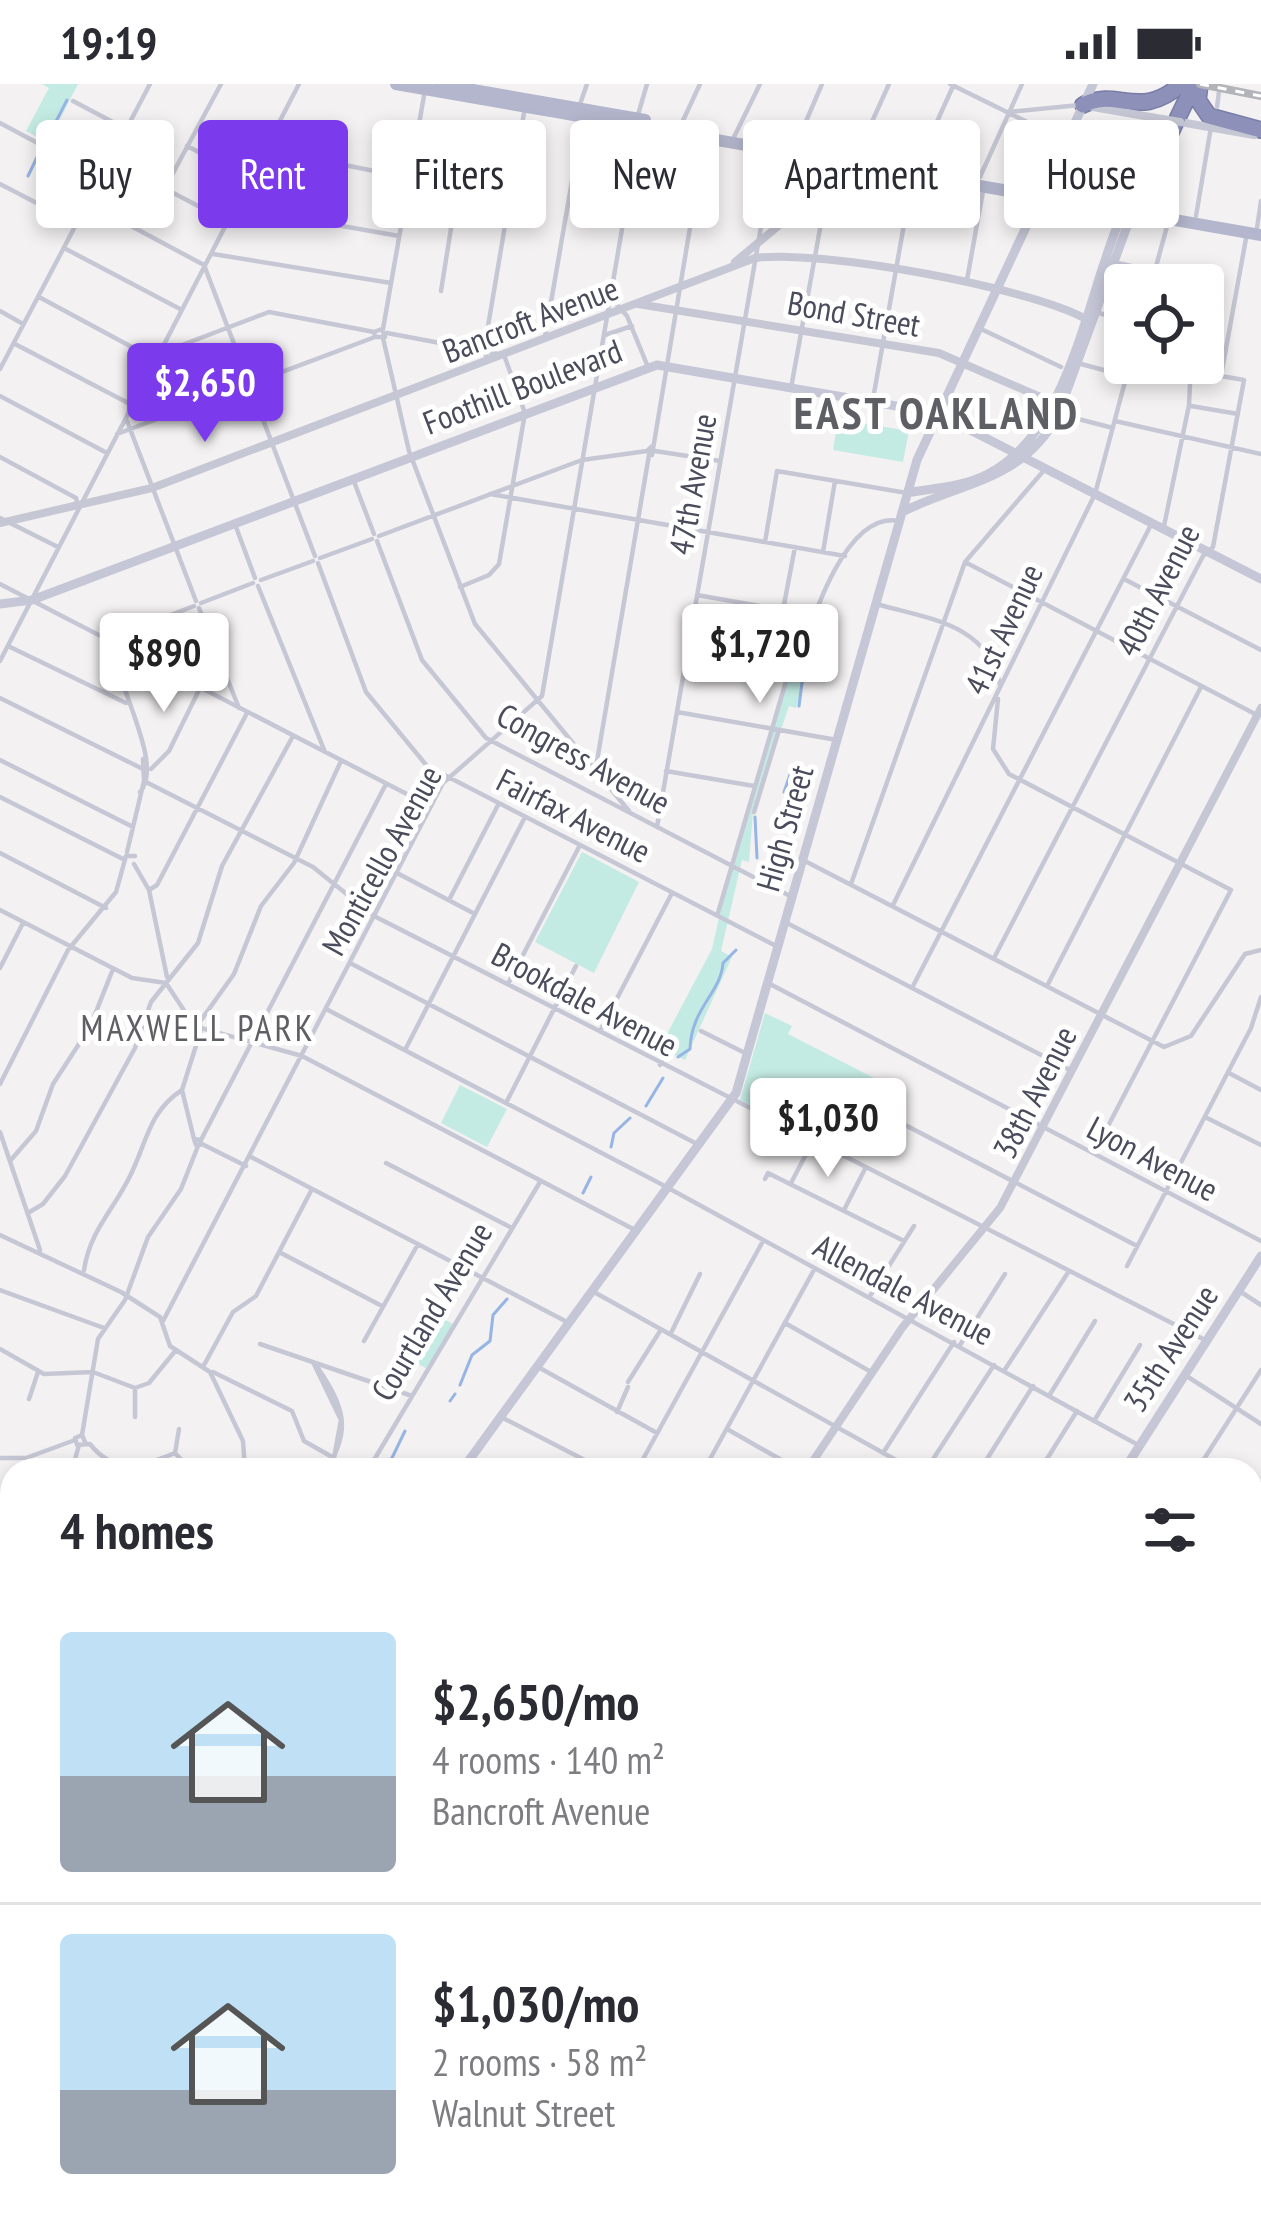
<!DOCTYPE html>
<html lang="en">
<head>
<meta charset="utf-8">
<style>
	body { margin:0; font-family:"PT Sans Narrow",sans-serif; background:#f2f2f3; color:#2b2b33; height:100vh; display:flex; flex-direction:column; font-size:45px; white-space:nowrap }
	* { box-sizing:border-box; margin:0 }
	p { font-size:39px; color:#7c7c81 }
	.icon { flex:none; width:66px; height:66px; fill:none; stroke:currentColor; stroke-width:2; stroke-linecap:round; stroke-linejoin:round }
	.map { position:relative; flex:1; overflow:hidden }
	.details { position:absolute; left:0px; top:1374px; width:1263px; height:771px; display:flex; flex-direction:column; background:#fff; border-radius:36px 36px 0 0; box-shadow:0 6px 18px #0003 }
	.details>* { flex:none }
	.hud { position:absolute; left:36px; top:36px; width:1191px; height:108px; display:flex; gap:24px }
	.fabs { position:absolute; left:1104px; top:180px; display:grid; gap:24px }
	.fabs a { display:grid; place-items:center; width:120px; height:120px; border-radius:12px; background:#fff; box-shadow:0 6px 18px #0003; font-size:60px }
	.price { position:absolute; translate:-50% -102px; padding:0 27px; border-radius:12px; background:#fff; color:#222; font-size:39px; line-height:78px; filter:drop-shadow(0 3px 6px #0008) }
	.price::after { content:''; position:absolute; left:50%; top:72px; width:36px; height:27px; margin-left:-18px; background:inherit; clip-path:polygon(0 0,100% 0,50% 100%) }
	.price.selected { background:#7c3aed; color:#fff }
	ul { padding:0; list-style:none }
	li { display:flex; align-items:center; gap:36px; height:300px; padding:0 60px }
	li+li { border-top:3px solid #e1e1e2 }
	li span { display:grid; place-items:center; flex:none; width:336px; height:240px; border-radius:12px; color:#555 }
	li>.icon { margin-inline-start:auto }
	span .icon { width:144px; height:144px; fill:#fffc; stroke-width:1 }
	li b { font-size:51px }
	h2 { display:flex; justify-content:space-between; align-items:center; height:144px; padding:0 60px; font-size:51px }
	.pill { padding:0 42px; border-radius:12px; background:#fff; box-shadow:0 6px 18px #0003; font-size:42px; line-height:108px }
	.pill.selected { background:#7c3aed; color:#fff }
	.status { display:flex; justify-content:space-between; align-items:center; height:84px; padding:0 60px; background:#fff; direction:ltr }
	.status svg { height:33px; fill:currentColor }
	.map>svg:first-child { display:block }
</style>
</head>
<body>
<div class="status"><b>19:19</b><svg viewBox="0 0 49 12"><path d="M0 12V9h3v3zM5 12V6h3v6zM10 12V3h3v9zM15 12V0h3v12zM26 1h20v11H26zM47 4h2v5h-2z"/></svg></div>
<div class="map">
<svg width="1261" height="2144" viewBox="0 0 1261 2144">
	<rect width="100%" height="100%" fill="#f3f1f1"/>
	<path fill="#c4ebe3" d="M42 0H78L48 58 26 47 49 4Z
		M838 335 909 347 903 378 833 366Z
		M795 575 803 576 800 588 806 590 796 624 789 622 753 729 749 778 742 776 721 867 732 873 685 976 669 968 674 960 667 950 712 865 729 790Z
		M582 768 639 798 594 889 535 858Z
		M765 929 792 942 788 950 874 994 849 1042 808 1021 796 1044 740 1016Z
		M460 1001 507 1025 487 1063 441 1039Z
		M423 1224 453 1240 429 1286 397 1268Z"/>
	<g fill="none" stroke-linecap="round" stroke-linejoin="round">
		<path stroke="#96b4e4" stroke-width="3" d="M46 57 67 16
			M28 92 40 67
			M799 622 803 591
			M784 708 793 682
			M755 733 757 774
			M678 973 690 965C691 924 721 909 723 879L736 866
			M646 1022 663 994
			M611 1063 614 1049 630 1034
			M583 1109 591 1093
			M460 1301 472 1271 490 1257 493 1231 507 1215
			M450 1317 455 1310
			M391 1376 405 1347
			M821 2144V2133"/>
		<g stroke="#797ca6" stroke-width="18">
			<path id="motorway" d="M1200 0 1198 16 1209 32 1261 46
				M1083 21C1115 3 1141 37 1181 0
				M1136 121 1194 0
				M0 1433 12 1431
				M0 1457 12 1455
				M0 1470 12 1468
				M1251 1793 1261 1795
				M1251 1815 1261 1817"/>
		</g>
		<path stroke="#c6c7d4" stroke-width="4.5" d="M950 0 1066 57
			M73 17 126 45
			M579 23 587 0
			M1217 23 1220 0
			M1008 28 1080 21
			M637 34 647 0
			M0 39 101 93
			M680 43 700 0
			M734 53 760 0
			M187 62 249 94
			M795 63 822 0
			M848 64 866 51 889 0
			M265 65 409 94
			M110 76 227 137
			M916 84 954 0
			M411 87 458 95
			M980 93 1022 0
			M0 100 77 140
			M165 104 221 0
			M1119 116 1159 34
			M88 119 204 181 315 472
			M234 123 399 152
			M1196 132 1211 43
			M1257 144 1261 117
			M64 164 182 226
			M213 170 391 199
			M1117 179 1202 197
			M967 196 983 107
			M1151 201 1169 135
			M441 207 462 76
			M39 213 156 276
			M612 215 627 232 648 283
			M0 227 23 240
			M1099 229 1125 237
			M382 245 385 253H375L374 248Z
			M383 245 425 6
			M981 245 1061 283
			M387 249 504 271 525 329 499 480 489 491 460 503
			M605 251 632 242
			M545 253 583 33
			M383 254 409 367 475 540 591 681
			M15 260 132 321
			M161 269 269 228 374 248
			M488 277 484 266 525 23
			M1081 280 1126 292
			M0 285 150 0
			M791 304 832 79
			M0 312 107 369
			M873 315 913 90
			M1191 322 1238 330
			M1063 331 1113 344
			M127 337 196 517
			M1115 337 1261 370
			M117 350 375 253
			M651 363 647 367 652 371 705 54
			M655 367 720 377
			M0 373 76 414 78 423
			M353 395 374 450
			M490 410 845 472
			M0 434 58 463
			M1164 442 1189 321 1191 279
			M236 443 255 494
			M379 452 582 376 647 367
			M377 457 422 576 486 654 792 813
			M765 458 777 387 907 409
			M823 468 835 397
			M320 474 372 455
			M965 478 1257 631
			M318 479 366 608 427 682 778 863
			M1124 495 1261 566
			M261 496 313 477
			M0 500 430 722
			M258 502 325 668
			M697 511 783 526
			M201 519 253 499
			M880 521C931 535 988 541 1000 601
			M199 524 239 624
			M112 559C115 598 165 681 140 708
			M112 559 114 553 194 522
			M8 562 126 619
			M687 570 787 587
			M790 573H800C812 536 846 426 899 437
			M0 577 299 0
			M0 614 143 685
			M998 615 993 665 1009 690 1231 806 1094 1069
			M677 628 837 656
			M0 676 133 743
			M595 681 596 685 591 686 590 682Z
			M596 683 649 371
			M151 685 169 667 200 604
			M595 686 629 727
			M666 687 754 702
			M144 697 313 783 374 832 1207 1257
			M0 713 125 776
			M754 728 779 646
			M657 743 774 68
			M127 768 144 697 143 675
			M0 769 106 824
			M803 776 1164 963 1191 952 1245 870 1261 866
			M134 780 149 806 167 893
			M397 789 475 830
			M851 800 965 478 1046 384
			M149 806 157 801 247 629
			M449 816 499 719
			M893 821 1095 410 1130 279
			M0 826 132 894 166 899 193 940
			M718 829 789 587 783 526 795 463
			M785 838 1072 987
			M994 874 1203 472 1213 463 1244 296 1221 292 1247 149
			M350 879 699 1061
			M0 884 23 839
			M768 899 1261 1157
			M508 900 580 761
			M1047 902 1201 603
			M912 904 1152 439
			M326 925 661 1100 1140 1362
			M200 940 201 946H194L234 890 261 822 294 779 341 677
			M201 944 302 972 637 1147
			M600 947 672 809
			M701 947 747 970
			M405 966 525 733
			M660 981 669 961
			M1229 989 1261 1006
			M0 1000 68 866 116 808 126 772H135
			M506 1019 576 882
			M865 1020 1137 1162
			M1207 1034 1261 1061
			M0 1048 40 1166
			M194 1055 182 1006 201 946
			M194 1055 201 1056 200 1061H196Z
			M201 1056 386 700
			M202 1060 246 1082
			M251 1073 569 1239
			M10 1077 36 1047 53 1000 90 943 113 885
			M386 1079 512 1144
			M765 1095 768 1089 904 1157
			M791 1099 813 1057
			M844 1126 866 1083
			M28 1129 43 1120 65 1092 135 964 151 918 198 859 222 782 293 652
			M0 1151 121 1208 160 1233 170 1262 210 1288 243 1357 245 1386
			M281 1169 382 1222
			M1127 1182 1251 944 1261 913
			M84 1186C90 1147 112 1128 129 1094 147 1060 147 1029 182 1006
			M0 1206 104 1244
			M594 1208 914 1386
			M1241 1208 1261 1221
			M870 1212 914 1142
			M163 1237 443 699 542 612 639 46
			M785 1239 873 1289
			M671 1249 700 1190
			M364 1257 418 1160
			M260 1260 412 1312
			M960 1261 1005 1190
			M0 1265 44 1290 93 1288 135 1304 149 1299 176 1266
			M314 1280 341 1336 334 1374
			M204 1281 233 1228 256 1212 312 1105
			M538 1283 657 1349
			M318 1284C344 1323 352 1346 326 1386
			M1004 1287 1069 1187
			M213 1288 292 1327 304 1357 334 1374
			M1185 1291 1261 1340
			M628 1298 660 1247
			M1049 1312 1095 1237
			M29 1315 38 1288
			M617 1328 628 1303
			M135 1333V1304
			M503 1334 604 1386
			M1094 1337 1140 1261
			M727 1345 799 1386
			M82 1351 98 1255 125 1216 148 1153 181 1105 198 1062
			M85 1358 82 1351 75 1354 77 1361 90 1360C115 1392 143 1382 175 1369L191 1386
			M175 1369 179 1345
			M883 1369 954 1258
			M0 1374H26L75 1356
			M72 1386 79 1361
			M368 1386 540 1098
			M528 1386 533 1379
			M637 1386 763 1157
			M704 1386 815 1184
			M926 1386 994 1281
			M980 1386 1033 1302
			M1040 1386 1077 1327
			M1197 1386 1261 1286
			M1251 1414 1261 1399
			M4 1510 12 1525
			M0 1513 12 1504
			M1251 1571 1261 1510
			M1251 1714 1261 1683
			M0 1735 12 1741
			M1251 1739 1261 1741
			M0 1789 12 1795
			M0 1834 12 1835
			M1251 1840 1261 1842
			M1251 1888 1261 1890
			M12 1903 0 1940 12 1942
			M1251 1947 1261 1949
			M0 2031 12 2040
			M0 2113 12 2117
			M37 2133 42 2144
			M405 2133 434 2144
			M602 2133 619 2144
			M899 2133 900 2144
			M937 2133 959 2144
			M1051 2133 1073 2144
			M834 2138 846 2144
			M78 2144 92 2133
			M282 2144 288 2133
			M372 2144 376 2133
			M502 2144 509 2133
			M570 2144 577 2133
			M710 2144 717 2133
			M790 2144 796 2133
			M1113 2144 1116 2133
			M1197 2144 1198 2133"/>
		<path stroke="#c6c7d4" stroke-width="8" d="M1093 23 1162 35
			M1180 38 1254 51
			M735 178 783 138 828 75
			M638 220 939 269 1054 319
			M0 439 152 404 755 174C819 165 1027 203 1084 234
			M807 1386 902 1244 1000 1124 1261 624
			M1251 1633 1261 1635
			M0 1883 12 1885
			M0 1891 12 1892"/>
		<path stroke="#c5c7d7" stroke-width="9" d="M907 409C935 404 963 403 988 390 1073 346 1087 205 1125 123
			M902 428C962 398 1023 397 1058 331L1133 126
			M0 520 32 516 657 281 937 329 1261 495
			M462 1386 736 1009 917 376 1093 0
			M1124 1386 1261 1172
			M0 1417 12 1416
			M0 1484H12
			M1251 2018 1261 2020
			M640 2144 647 2133
			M649 2144 656 2133"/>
		<path stroke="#b3b6cc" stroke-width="12" d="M396 0 1261 151
			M439 0 645 36
			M806 65 847 64
			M1073 110 1124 119"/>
		<use href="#motorway" stroke="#8d91ba" stroke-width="15"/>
		<g stroke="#b3b3ba" stroke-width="8">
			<path id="rail" d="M1200 0 1261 12"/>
		</g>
		<use href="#rail" stroke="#fff" stroke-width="3" stroke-dasharray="9" stroke-linecap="butt"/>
		<path stroke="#c6c7d4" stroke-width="8" d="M1162 35 1180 38"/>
	</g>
	<g text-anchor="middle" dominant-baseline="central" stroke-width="10" stroke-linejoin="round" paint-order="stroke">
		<g font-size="33" fill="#4a4c5c" stroke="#fff">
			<text transform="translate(854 229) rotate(10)">Bond Street</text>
			<text transform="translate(530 235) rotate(-21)">Bancroft Avenue</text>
			<text transform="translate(522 302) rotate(-21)">Foothill Boulevard</text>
			<text transform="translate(692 400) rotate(-80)">47th Avenue</text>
			<text transform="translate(1157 506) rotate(-63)">40th Avenue</text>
			<text transform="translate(1003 545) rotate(-65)">41st Avenue</text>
			<text transform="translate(584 674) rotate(29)">Congress Avenue</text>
			<text transform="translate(574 731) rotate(27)">Fairfax Avenue</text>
			<text transform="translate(784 744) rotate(-74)">High Street</text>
			<text transform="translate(381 776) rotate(-61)">Monticello Avenue</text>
			<text transform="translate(585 915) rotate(28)">Brookdale Avenue</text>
			<text transform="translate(1034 1008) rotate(-63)">38th Avenue</text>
			<text transform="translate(1153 1074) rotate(28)">Lyon Avenue</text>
			<text transform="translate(904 1205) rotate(28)">Allendale Avenue</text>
			<text transform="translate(431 1227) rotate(-59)">Courtland Avenue</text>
			<text transform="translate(1170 1264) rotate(-57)">35th Avenue</text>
		</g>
		<g font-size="36" letter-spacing="3" fill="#5e5e65" stroke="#fff">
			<text x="198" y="943">MAXWELL PARK</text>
		</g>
		<g font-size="45" font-weight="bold" letter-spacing="3" fill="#5e5e65" stroke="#fff">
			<text x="937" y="328">EAST OAKLAND</text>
		</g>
	</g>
</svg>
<div class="fabs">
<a><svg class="icon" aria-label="locate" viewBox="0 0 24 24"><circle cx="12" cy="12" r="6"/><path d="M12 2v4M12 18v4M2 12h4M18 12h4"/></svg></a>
</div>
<b class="price selected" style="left:205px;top:361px">$2,650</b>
<b class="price" style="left:760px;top:622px">$1,720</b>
<b class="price" style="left:164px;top:631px">$890</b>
<b class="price" style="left:828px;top:1096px">$1,030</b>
<div class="hud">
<a class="pill">Buy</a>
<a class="pill selected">Rent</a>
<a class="pill">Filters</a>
<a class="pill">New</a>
<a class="pill">Apartment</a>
<a class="pill">House</a>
</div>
<section class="details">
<h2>4 homes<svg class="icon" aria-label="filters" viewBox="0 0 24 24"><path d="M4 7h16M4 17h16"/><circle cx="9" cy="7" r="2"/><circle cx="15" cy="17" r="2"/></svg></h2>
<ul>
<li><span style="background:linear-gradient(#bfe0f5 60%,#9aa5b1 0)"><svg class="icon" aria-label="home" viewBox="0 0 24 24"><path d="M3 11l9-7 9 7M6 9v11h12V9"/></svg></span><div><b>$2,650/mo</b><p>4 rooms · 140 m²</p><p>Bancroft Avenue</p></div></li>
<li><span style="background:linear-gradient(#bfe0f5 65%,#9aa5b1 0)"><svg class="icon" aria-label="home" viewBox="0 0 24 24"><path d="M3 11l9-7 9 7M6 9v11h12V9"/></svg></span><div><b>$1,030/mo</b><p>2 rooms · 58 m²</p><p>Walnut Street</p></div></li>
</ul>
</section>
</div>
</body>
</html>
